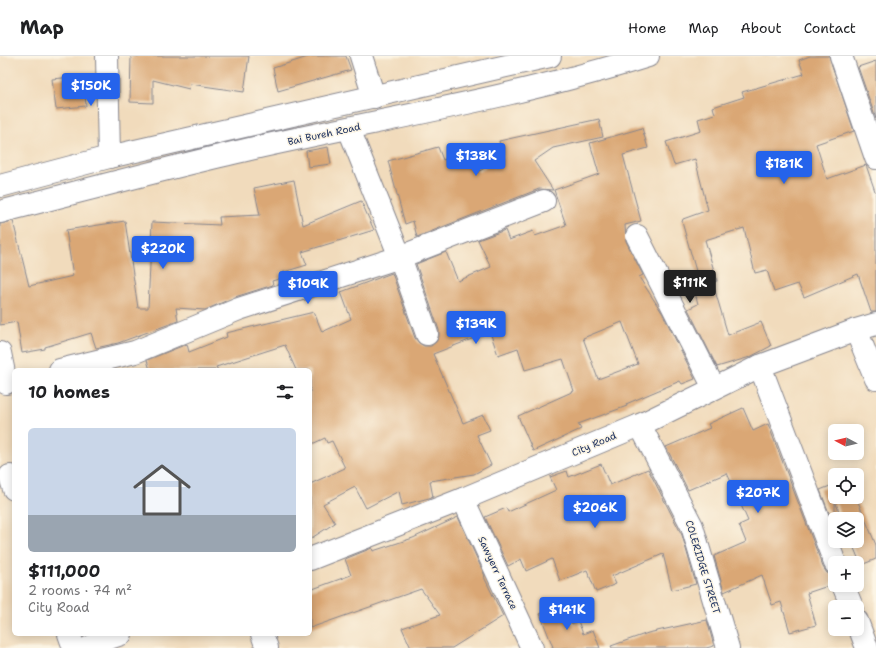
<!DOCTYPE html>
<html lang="en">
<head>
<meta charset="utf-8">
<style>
	body { margin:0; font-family:"Shantell Sans",sans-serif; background:#f6f6f6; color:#202124; height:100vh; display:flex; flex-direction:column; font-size:15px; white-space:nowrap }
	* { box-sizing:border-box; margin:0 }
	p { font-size:13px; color:#757577 }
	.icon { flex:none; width:22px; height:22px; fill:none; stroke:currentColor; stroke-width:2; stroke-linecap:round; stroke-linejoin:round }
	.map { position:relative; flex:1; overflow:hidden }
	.panel { position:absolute; left:12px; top:312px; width:300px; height:268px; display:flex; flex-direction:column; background:#fff; border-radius:6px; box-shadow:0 2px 10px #0003 }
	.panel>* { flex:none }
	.needle { width:26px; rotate:277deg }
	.controls { position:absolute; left:828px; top:368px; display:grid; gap:8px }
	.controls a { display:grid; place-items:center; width:36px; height:36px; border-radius:6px; background:#fff; box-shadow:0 2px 10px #0003; font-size:20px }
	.price { position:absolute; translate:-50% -34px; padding:0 9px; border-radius:4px; background:#2563eb; color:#fff; font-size:13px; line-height:26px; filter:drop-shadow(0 1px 2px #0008) }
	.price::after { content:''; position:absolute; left:50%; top:24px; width:12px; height:9px; margin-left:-6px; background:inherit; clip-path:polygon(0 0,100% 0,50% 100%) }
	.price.selected { background:#222; color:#fff }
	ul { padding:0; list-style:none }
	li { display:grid; align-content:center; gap:8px; height:212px; padding:0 16px }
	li+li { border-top:1px solid #e0e0e0 }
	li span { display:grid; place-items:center; height:124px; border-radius:6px; color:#555 }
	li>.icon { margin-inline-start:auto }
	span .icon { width:72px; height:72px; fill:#fffc; stroke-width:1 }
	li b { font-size:17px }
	h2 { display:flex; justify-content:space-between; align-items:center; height:48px; padding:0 16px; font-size:17px }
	header { display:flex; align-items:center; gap:24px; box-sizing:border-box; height:56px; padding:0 20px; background:#fff; border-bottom:1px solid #e0e0e0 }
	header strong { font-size:19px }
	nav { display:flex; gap:22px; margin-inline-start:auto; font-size:14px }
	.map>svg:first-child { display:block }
</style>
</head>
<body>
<header>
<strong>Map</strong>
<nav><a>Home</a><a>Map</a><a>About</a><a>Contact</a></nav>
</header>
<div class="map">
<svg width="876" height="592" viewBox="0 0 876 592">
	<rect width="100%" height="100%" fill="#fcf5e5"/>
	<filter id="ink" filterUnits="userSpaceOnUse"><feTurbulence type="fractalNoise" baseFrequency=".025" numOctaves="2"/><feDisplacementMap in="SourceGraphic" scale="8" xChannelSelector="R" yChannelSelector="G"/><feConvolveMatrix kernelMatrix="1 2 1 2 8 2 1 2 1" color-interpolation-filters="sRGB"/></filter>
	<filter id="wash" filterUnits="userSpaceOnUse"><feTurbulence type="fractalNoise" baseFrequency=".012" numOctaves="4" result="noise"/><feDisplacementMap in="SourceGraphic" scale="16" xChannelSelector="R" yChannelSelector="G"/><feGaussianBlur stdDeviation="0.9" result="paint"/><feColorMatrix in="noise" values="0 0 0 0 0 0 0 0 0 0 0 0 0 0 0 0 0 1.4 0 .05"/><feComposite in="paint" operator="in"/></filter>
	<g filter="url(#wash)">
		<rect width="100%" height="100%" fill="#f1dbbc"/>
		<g id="blocks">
			<path fill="#daa775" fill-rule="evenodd" d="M131 0H249L244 36 190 28 189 33 153 24V47L130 46Z
				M311 0H346L351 14 278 35 273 12Z
				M810 0H829L854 75 816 88 827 123 866 109 876 138V256H871L858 218 804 241 798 228 774 236 767 214 755 217 744 172 705 184 717 225 700 229 682 166 683 163 708 154 695 103 674 109 666 86 701 75 698 63 715 58 713 51 744 41 742 36 804 18 799 4Z
				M876 5V63L858 11Z
				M83 20 86 50 56 53 52 23Z
				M599 63 603 81 553 92 534 105 553 134 539 133 417 181 413 165 405 168 388 105 438 91 443 104 469 94 478 116 503 101 499 85Z
				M642 72 648 92 623 99 641 165 625 169 626 185 643 219 639 221 663 258 695 323 682 328 680 325 626 348 627 350 578 368 581 373 533 395 518 360 574 335 563 303 525 314 518 292 498 299 490 276 433 298 463 367 483 359 490 374 477 379 491 409 474 418 430 425 433 441 402 449 399 435 366 452 355 431 323 448 335 467 310 483V428L345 412 332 385 327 387 325 382 310 389V314H296L285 289 216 311 218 314H150L147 304 187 288 189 296 227 281 226 277 314 256 322 276 351 263 341 236 392 217 415 282 419 287 424 290H431L436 286 439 281V274L416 208 446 196 458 225 491 211 478 184 505 174 509 184 533 175 535 180 566 169 554 134 599 118 590 87ZM622 266 638 308 598 323 583 282Z
				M328 91 331 108 308 111 306 95Z
				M294 124 303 169 361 145 374 174 302 196 307 209 280 217 282 222 272 225 273 229 235 241 205 254 176 252 178 265 118 287 96 292 91 277 45 291V293L22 297 17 266 0 269V168L13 165 29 230 73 220 66 174 125 165 138 252H148L152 166 220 169 219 161 260 159 254 132Z
				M713 228 728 279 761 266 771 290 750 301 717 311 688 253 698 248 694 233Z
				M743 352 753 375 768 368 823 511 827 517 835 519 831 529 807 537 816 569 790 576 781 546 772 549 762 519 724 536 714 500 746 486 739 469 748 465 727 417 688 434 666 391 710 372 708 368Z
				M601 408 610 429 648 413 682 479 696 528 672 534 663 498 612 520 616 528 596 536 587 514 560 525 552 503 526 515 521 503 508 510 485 461 506 452 508 456 556 434 550 421 567 415 569 421Z
				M835 428V441H856L876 489V503L861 509 851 485H857V463H842L835 445V472L820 434Z
				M458 461 485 520 484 521 503 560 452 592H411L402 572 440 559 421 533 310 572V534L351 519 345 503 372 492 373 495 413 482Z
				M564 548 572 568 578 565 583 578 593 574 600 592H551L553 591 540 558Z
				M707 564 714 590 706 592H612L611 590 648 577Z"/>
		</g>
	</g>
	<g filter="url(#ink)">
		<use href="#blocks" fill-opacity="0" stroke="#86858d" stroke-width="1"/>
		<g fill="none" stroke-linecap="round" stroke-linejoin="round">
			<g stroke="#86858d" stroke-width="24">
				<path id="street" d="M107 0 109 101
					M361 0 374 41
					M841 0 876 102
					M349 73 400 201 427 278
					M637 180 714 332
					M856 274 876 323
					M0 297 6 327
					M760 310 835 507
					M60 314 135 296 239 253 400 201 544 145
					M640 369 692 470 728 592
					M10 420 14 433
					M463 443 532 592
					M843 529 852 551
					M857 565 867 592
					M69 578 74 592
					M262 578 267 592"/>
			</g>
			<g stroke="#86858d" stroke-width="24">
				<path id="secondary" d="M310 503 463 443 640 369 760 310 856 274 876 268
					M88 592 103 584 121 578"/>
			</g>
			<g stroke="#86858d" stroke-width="24">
				<path id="highway" d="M0 130 109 101 550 0
					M0 156C83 135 166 112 250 93 383 63 518 41 648 0"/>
			</g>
			<use href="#street" stroke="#fff" stroke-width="22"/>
			<use href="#secondary" stroke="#fff" stroke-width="22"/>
			<use href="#highway" stroke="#fff" stroke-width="22"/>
		</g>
	</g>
	<g text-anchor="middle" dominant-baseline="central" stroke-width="3" stroke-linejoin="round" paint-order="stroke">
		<g font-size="10" fill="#1b2f5e" stroke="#fcf5e5">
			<text transform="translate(324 78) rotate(-12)">Bai Bureh Road</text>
			<text transform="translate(594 388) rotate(-23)">City Road</text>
			<text transform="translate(703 511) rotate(73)">COLERIDGE STREET</text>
			<text transform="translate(498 517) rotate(65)">Sawyerr Terrace</text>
		</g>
	</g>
</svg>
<div class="controls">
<a><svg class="needle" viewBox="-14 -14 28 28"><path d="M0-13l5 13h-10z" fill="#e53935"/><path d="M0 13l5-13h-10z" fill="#757577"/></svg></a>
<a><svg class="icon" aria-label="locate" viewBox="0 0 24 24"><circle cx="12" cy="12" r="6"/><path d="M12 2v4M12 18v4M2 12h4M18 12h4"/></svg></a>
<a><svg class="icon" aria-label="layers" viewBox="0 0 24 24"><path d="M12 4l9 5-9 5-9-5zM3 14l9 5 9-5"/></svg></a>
<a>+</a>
<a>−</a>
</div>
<b class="price" style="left:91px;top:51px">$150K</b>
<b class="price" style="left:476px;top:121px">$138K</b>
<b class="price" style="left:784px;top:129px">$181K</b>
<b class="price" style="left:163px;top:214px">$220K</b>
<b class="price selected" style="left:690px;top:248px">$111K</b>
<b class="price" style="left:308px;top:249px">$109K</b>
<b class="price" style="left:476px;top:289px">$139K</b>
<b class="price" style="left:758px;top:458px">$207K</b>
<b class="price" style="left:595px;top:473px">$206K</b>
<b class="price" style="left:567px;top:575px">$141K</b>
<section class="panel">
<h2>10 homes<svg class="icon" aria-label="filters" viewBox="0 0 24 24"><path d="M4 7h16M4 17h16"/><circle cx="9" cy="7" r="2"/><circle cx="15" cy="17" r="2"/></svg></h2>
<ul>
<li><span style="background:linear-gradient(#c9d6e8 70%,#9aa5b1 0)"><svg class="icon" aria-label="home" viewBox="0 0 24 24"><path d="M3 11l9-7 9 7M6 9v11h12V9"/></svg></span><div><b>$111,000</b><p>2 rooms · 74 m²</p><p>City Road</p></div></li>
</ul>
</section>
</div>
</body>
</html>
